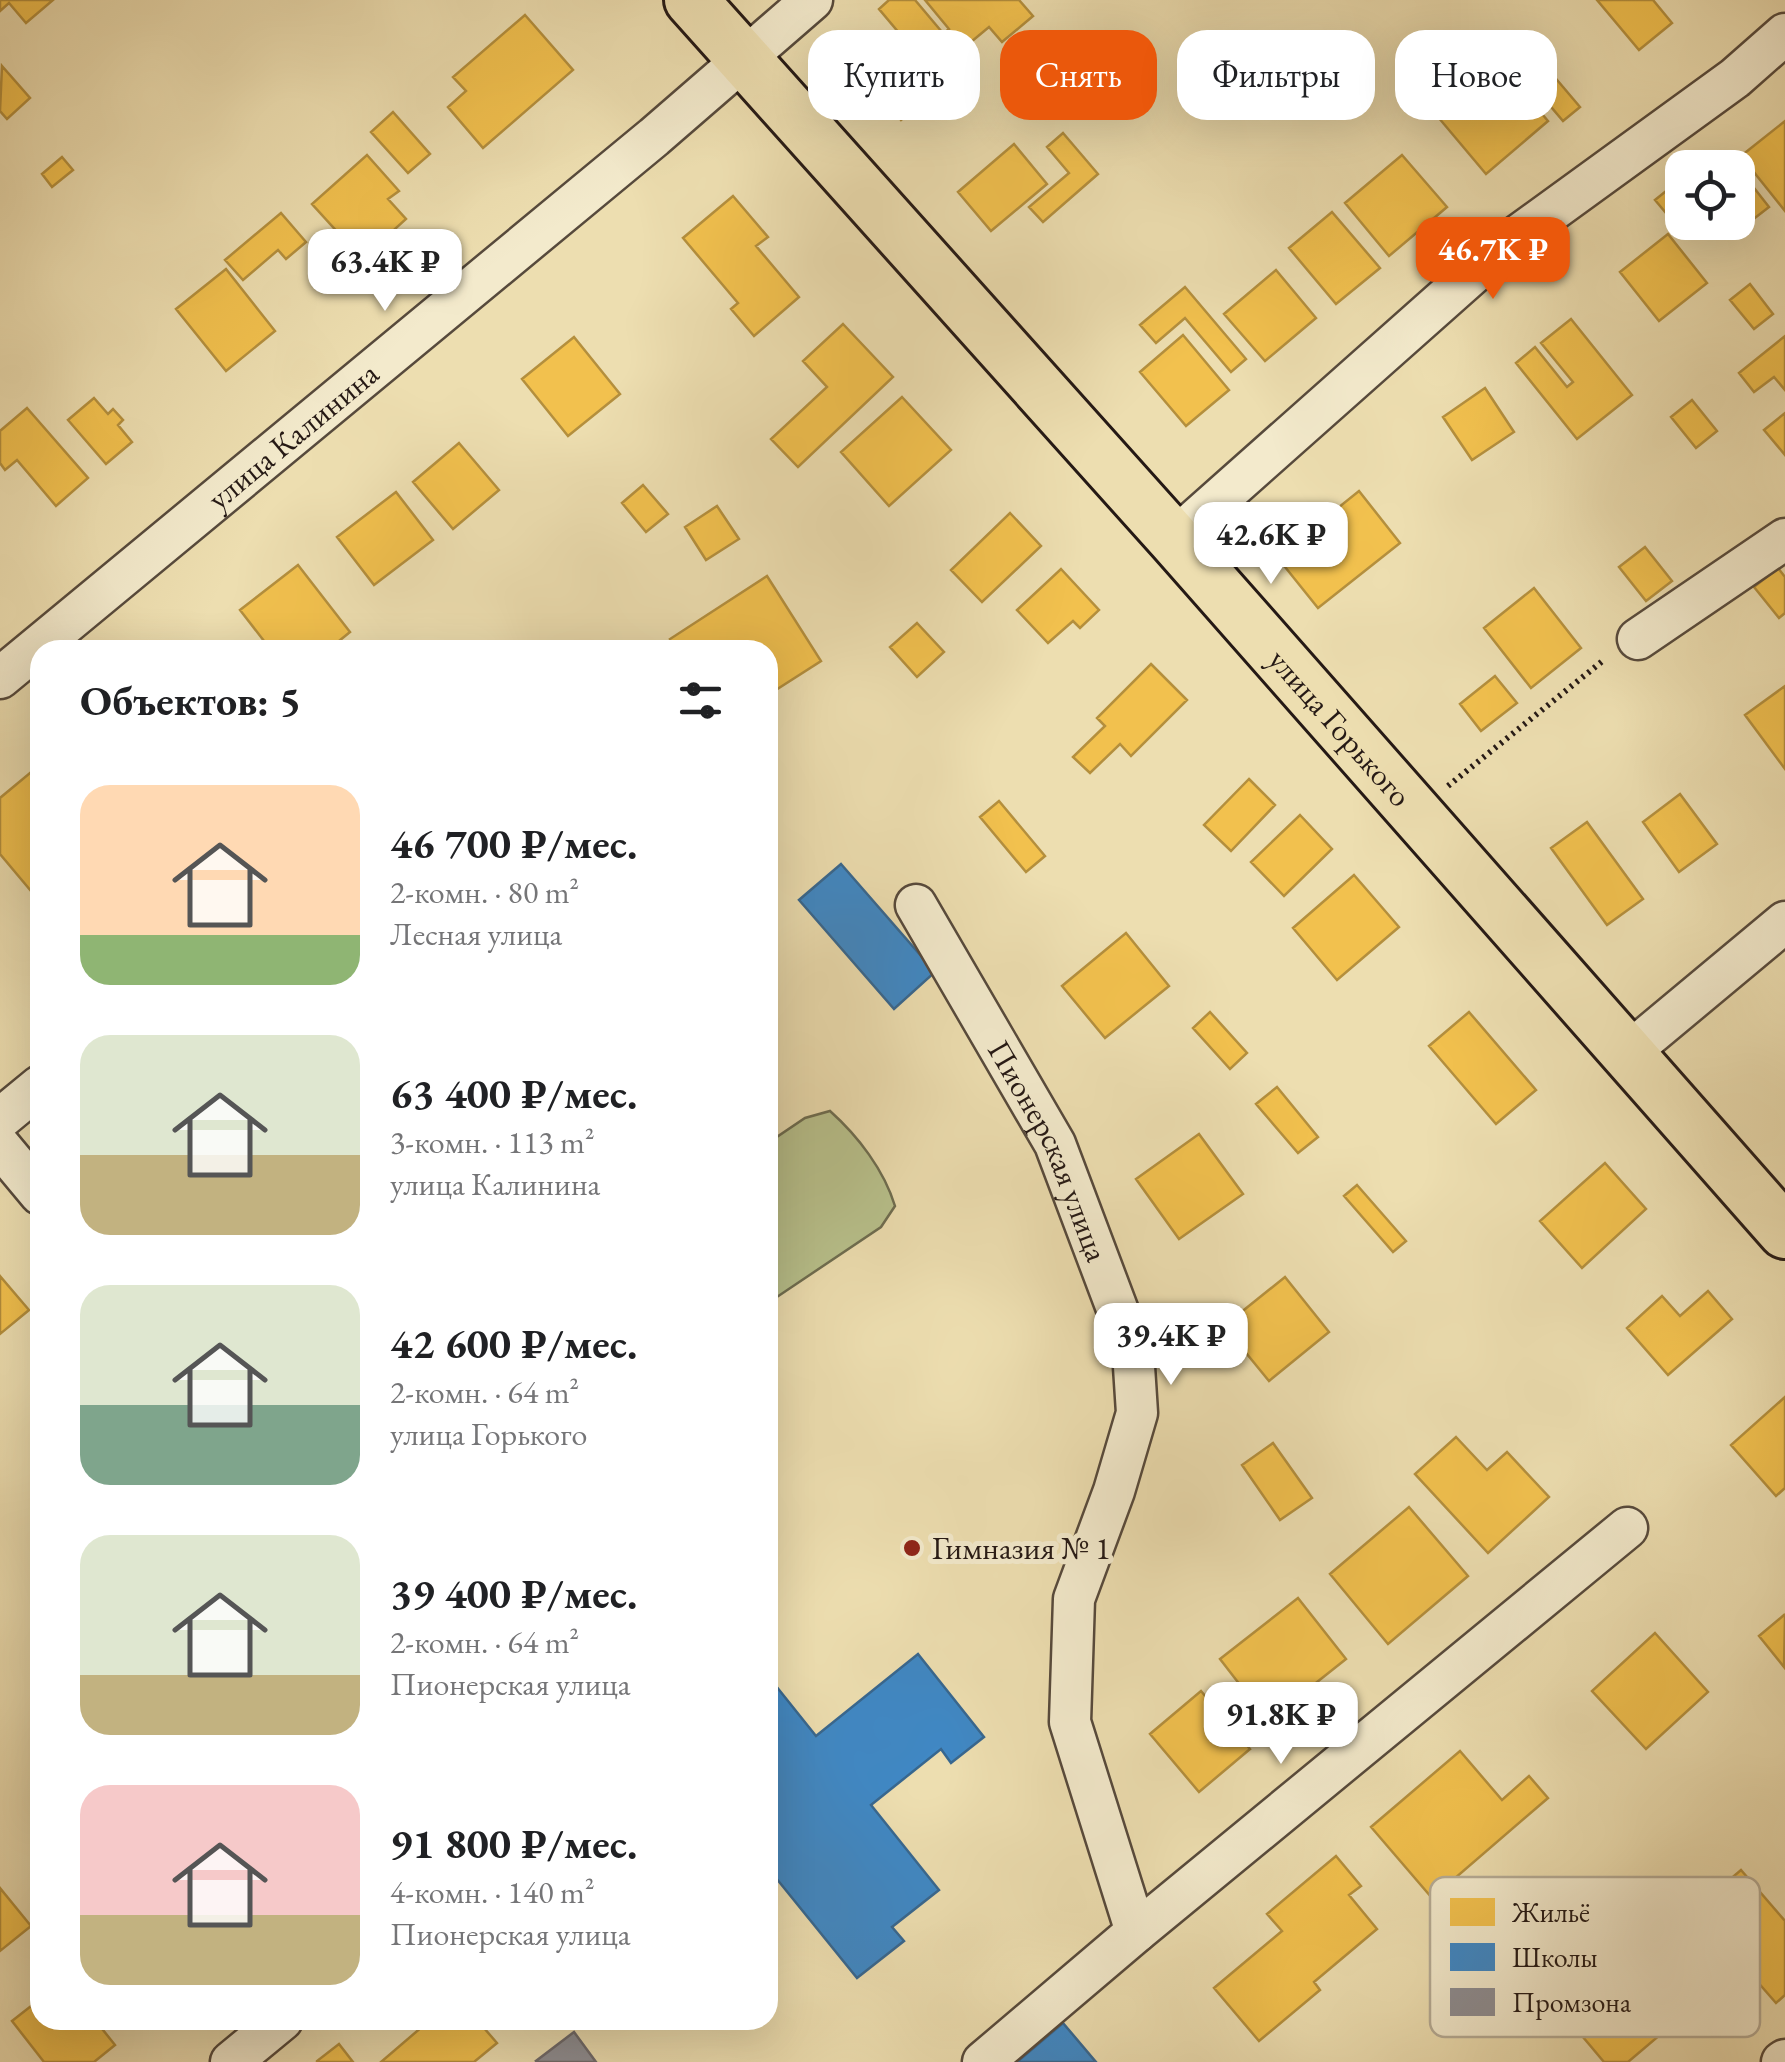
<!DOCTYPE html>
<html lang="ru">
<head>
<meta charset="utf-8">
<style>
	body { margin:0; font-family:"EB Garamond",serif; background:#f6f6f6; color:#202124; height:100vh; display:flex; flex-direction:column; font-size:38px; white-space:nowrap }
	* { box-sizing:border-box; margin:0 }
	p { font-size:32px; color:#757577 }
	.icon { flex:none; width:55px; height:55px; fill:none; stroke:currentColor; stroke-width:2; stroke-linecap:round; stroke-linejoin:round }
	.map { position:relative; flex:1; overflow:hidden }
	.drawer { position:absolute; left:30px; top:640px; width:748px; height:1390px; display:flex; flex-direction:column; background:#fff; border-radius:30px; box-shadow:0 10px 40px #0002 }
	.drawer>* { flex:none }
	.banner { position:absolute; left:808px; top:30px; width:828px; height:90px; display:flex; gap:20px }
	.controls { position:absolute; left:1665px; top:150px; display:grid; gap:20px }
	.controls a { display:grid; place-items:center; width:90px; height:90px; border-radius:20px; background:#fff; box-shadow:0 10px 40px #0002; font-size:50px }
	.price { position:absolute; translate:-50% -85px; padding:0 22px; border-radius:20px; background:#fff; color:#222; font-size:32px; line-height:65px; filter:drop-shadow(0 2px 5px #0008) }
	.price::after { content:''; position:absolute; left:50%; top:60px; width:30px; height:22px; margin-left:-15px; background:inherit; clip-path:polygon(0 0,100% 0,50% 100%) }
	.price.active { background:#ea580c; color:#fff }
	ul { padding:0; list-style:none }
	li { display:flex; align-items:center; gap:30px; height:250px; padding:0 50px }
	li span { display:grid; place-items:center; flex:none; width:280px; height:200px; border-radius:30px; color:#555 }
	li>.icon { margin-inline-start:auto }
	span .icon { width:120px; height:120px; fill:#fffc; stroke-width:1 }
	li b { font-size:42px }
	h2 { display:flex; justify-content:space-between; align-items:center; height:120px; padding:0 50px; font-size:42px }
	.tag { padding:0 35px; border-radius:30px; background:#fff; box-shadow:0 10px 40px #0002; font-size:35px; line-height:90px }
	.tag.active { background:#ea580c; color:#fff }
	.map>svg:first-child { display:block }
</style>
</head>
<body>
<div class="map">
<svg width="1785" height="2062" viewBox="0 0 1785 2062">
	<rect width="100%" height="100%" fill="#eddeb0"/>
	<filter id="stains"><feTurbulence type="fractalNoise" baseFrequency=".002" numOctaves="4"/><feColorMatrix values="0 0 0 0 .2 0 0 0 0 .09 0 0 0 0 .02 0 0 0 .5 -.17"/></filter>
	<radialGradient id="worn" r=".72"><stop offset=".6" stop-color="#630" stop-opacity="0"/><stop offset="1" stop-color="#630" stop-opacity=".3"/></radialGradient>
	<path fill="#b8c18c" stroke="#6e6d50" stroke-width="2.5" d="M830 1111C858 1136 884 1170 895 1206L881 1227 768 1303V1143L805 1118Z"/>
	<path fill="#f2c14e" stroke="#b48f3d" stroke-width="2.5" d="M0 0H53L26 23 9 3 0 11Z
		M889 0H915L942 32 916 53 879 9Z
		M925 0H1019L1033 16 1002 42 989 27 965 47 959 40 952 45 943 34 949 29Z
		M1597 0H1653L1672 23 1639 50Z
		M525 15 573 70 483 148 448 107 466 91 453 77Z
		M1519 35 1580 107 1563 121 1502 49Z
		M881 42 902 67 912 59 937 90 901 120 877 92 863 104 851 89 845 94 835 82Z
		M1500 64 1548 121 1486 174 1438 117Z
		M2 66 30 98 7 119 0 111Z
		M393 112 430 154 408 173 371 132Z
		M1785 121V211L1741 156Z
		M1063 133 1098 174 1043 222 1029 207 1069 173 1047 147Z
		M1014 144 1047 184 991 231 958 192Z
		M367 155 399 191 388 199 406 219 362 259 312 204Z
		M1402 155 1447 207 1389 256 1345 203Z
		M62 157 73 170 52 187 42 174Z
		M1740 170 1769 207 1742 228 1738 222Z
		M1681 179 1682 222H1704L1686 237 1655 200Z
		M733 196 768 237 756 246 799 297 754 336 731 309 738 303 683 238Z
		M1332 212 1380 268 1336 304 1289 248Z
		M281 213 306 242 286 259 278 250 243 280 225 260Z
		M1668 234 1707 283 1659 321 1620 272Z
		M226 269 275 331 226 371 176 309Z
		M1276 270 1316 318 1265 361 1224 314Z
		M1750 284 1773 314 1754 329 1730 300Z
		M1185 287 1246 359 1231 372 1185 318 1156 343 1140 325Z
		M1571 319 1632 395 1577 439 1516 363 1535 347 1567 387 1573 382 1541 343Z
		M843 324 893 377 798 467 771 439 827 387 803 361Z
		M1183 335 1229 390 1186 426 1140 372Z
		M1785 336V390L1774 377 1754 392 1739 373Z
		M574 337 620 394 568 436 522 379Z
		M1485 388 1514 432 1472 460 1443 417Z
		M902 397 951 450 889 506 841 452Z
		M94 398 108 414 113 409 123 420 118 425 132 442 106 464 68 420Z
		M1692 400 1717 431 1696 448 1671 417Z
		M27 408 88 478 56 506 17 460 5 470 0 463V431Z
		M1785 413V455L1764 430Z
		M459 443 499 490 453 529 413 482Z
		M643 485 668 514 646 532 622 503Z
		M1359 491 1400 543 1318 608 1277 557Z
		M396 492 433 540 374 585 337 537Z
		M717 506 739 539 706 560 685 527Z
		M1010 513 1041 546 982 602 951 570Z
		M1645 547 1672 581 1646 601 1619 567Z
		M298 565 350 632 328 650H271L240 610Z
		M1778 568 1785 577V613L1779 618 1754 587Z
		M1061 569 1099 610 1080 628 1073 621 1048 643 1017 610Z
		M767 576 821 661 768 695V650H677L670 639Z
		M1534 588 1581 648 1531 688 1484 628Z
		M917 623 944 652 917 677 890 647Z
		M1151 664 1187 700 1131 756 1120 744 1090 773 1073 757 1105 726 1097 718Z
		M1495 676 1517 703 1481 731 1460 704Z
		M1785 686V769L1745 715Z
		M30 773 40 786V893L36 897 0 854V798Z
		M1249 779 1275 805 1231 851 1204 825Z
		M1680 794 1717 844 1679 872 1643 822Z
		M999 801 1045 856 1026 872 980 817Z
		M1300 815 1332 849 1284 896 1251 862Z
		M1587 822 1643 899 1607 925 1551 848Z
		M1354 875 1399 927 1337 980 1293 928Z
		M1126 933 1169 986 1105 1038 1062 986Z
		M1210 1012 1247 1053 1230 1069 1193 1028Z
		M1469 1012 1536 1090 1496 1124 1429 1046Z
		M1277 1087 1318 1137 1298 1153 1256 1104Z
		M1199 1134 1243 1194 1179 1239 1136 1179Z
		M1605 1163 1646 1209 1582 1268 1540 1221Z
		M1357 1185 1406 1241 1393 1252 1344 1196Z
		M0 1276 29 1310 0 1334Z
		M1285 1277 1329 1332 1269 1381 1224 1326Z
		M1708 1291 1732 1319 1668 1375 1627 1328 1662 1296 1680 1316Z
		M1785 1397V1488L1776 1496 1731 1445Z
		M1456 1437 1487 1470 1507 1452 1549 1497 1488 1553 1415 1474Z
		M1273 1443 1312 1498 1280 1520 1242 1465Z
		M1409 1507 1468 1576 1388 1644 1330 1574Z
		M1298 1598 1346 1659 1268 1721 1220 1659Z
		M1784 1615 1785 1617 1784 1667 1759 1636Z
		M1655 1633 1708 1692 1646 1749 1592 1691Z
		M1201 1691 1250 1749 1199 1792 1150 1734Z
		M1460 1751 1502 1800 1529 1776 1548 1798 1432 1898 1371 1827Z
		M1336 1856 1361 1886 1349 1895 1377 1929 1314 1982 1320 1990 1259 2041 1214 1988 1282 1931 1267 1914Z
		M1741 1870 1785 1921V1995L1776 2003 1715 1933 1729 1921 1708 1898Z
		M0 1888 31 1926 0 1951Z
		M1637 1938 1694 2006 1628 2062H1604L1572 2024 1600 2001 1585 1983Z
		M40 1999V2020H95L115 2045 94 2062H44L12 2021Z
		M430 2020H477L497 2043 474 2062H381Z
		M339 2044 353 2062H317V2061Z"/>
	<path fill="#3f88c5" stroke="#376790" stroke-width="2.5" d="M841 864 935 972 894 1009 799 900Z
		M918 1654 984 1737 951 1763 941 1749 871 1805 939 1890 892 1927 904 1941 857 1978 776 1878 768 1885V1676L816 1736Z
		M1063 2023 1096 2062H1017Z"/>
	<path fill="#8d8d92" stroke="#6e6a6c" stroke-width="2.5" d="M574 2032 596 2062H537L536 2061Z"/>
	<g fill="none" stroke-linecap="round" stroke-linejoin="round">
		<g stroke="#574a3c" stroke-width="45">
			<g id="minor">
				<path d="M1174 539 1505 245 1735 78 1785 34"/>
				<path d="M1638 639 1785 539"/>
				<path id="s1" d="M0 678 654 137 812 0"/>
				<path id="s2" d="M916 905 1055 1144 1133 1351 1137 1413 1114 1491 1074 1599 1070 1722 1136 1932"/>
				<path d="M1628 1053 1785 922"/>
				<path d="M0 1119 40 1086"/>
				<path d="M0 1146 40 1194"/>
				<path d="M231 2062 282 2020"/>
				<path d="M983 2062 1136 1932 1627 1528"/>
				<path d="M1782 2062 1785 2060"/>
			</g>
		</g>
		<g stroke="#251915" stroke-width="58">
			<g id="major">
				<path id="s3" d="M691 0 1174 539 1785 1232"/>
			</g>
		</g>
		<path stroke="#251915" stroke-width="6" stroke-dasharray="2.5 5" stroke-linecap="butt" d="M1448 786 1605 659"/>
		<use href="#minor" stroke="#f3eacc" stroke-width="40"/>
		<use href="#major" stroke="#eddeb0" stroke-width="52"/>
	</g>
	<circle fill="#8f2418" stroke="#f3eacc" stroke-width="4" cx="912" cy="1548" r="10"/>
	<g text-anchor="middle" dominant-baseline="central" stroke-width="10" stroke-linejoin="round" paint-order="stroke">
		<g font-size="32" fill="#251915" stroke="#f3eacc">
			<text stroke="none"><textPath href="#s1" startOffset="380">улица Калинина</textPath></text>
			<text stroke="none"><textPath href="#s3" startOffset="975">улица Горького</textPath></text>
			<text stroke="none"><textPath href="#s2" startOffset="280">Пионерская улица</textPath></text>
		</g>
		<g font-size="32" fill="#251915" stroke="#f3eacc" text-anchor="start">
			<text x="932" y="1548">Гимназия № 1</text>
		</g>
	</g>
	<rect x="1430" y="1877" width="330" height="160" rx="15" fill="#f3eacc" stroke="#b5ab95" stroke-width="2.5"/>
	<rect x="1450" y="1898" width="45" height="28" fill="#f2c14e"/>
	<rect x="1450" y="1943" width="45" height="28" fill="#3f88c5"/>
	<rect x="1450" y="1988" width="45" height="28" fill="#8d8d92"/>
	<g font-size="28" fill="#251915">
		<text x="1512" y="1922">Жильё</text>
		<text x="1512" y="1967">Школы</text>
		<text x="1512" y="2012">Промзона</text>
	</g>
	<rect width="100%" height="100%" filter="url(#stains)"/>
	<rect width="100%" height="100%" fill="url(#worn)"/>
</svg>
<div class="controls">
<a><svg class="icon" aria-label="locate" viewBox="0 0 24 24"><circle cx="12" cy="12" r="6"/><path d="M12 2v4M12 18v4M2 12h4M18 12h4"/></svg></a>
</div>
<b class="price active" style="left:1493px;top:302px">46.7K ₽</b>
<b class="price" style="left:385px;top:314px">63.4K ₽</b>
<b class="price" style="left:1271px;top:587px">42.6K ₽</b>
<b class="price" style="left:1171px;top:1388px">39.4K ₽</b>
<b class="price" style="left:1281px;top:1767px">91.8K ₽</b>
<div class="banner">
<a class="tag">Купить</a>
<a class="tag active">Снять</a>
<a class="tag">Фильтры</a>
<a class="tag">Новое</a>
</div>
<section class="drawer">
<h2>Объектов: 5<svg class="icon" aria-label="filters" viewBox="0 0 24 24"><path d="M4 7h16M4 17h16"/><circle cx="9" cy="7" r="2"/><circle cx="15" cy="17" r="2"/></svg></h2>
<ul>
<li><span style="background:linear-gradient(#ffd9b3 75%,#8fb573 0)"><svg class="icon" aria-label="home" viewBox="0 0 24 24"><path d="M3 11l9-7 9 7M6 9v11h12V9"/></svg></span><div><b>46 700 ₽/мес.</b><p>2-комн. · 80 m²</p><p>Лесная улица</p></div></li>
<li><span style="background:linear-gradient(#dfe7d0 60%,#c2b280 0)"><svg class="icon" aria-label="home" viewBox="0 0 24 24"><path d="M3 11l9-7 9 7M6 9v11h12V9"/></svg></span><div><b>63 400 ₽/мес.</b><p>3-комн. · 113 m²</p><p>улица Калинина</p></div></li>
<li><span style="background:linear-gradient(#dfe7d0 60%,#7fa58c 0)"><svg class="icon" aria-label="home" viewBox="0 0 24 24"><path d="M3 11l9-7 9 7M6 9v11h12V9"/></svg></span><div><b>42 600 ₽/мес.</b><p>2-комн. · 64 m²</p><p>улица Горького</p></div></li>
<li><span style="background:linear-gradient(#dfe7d0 70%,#c2b280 0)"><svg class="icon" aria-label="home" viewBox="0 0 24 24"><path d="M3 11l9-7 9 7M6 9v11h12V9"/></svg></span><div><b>39 400 ₽/мес.</b><p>2-комн. · 64 m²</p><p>Пионерская улица</p></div></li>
<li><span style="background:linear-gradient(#f6c9c9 65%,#c2b280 0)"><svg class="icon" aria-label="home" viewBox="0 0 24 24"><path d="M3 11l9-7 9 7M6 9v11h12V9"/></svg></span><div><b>91 800 ₽/мес.</b><p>4-комн. · 140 m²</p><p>Пионерская улица</p></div></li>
</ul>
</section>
</div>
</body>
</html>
